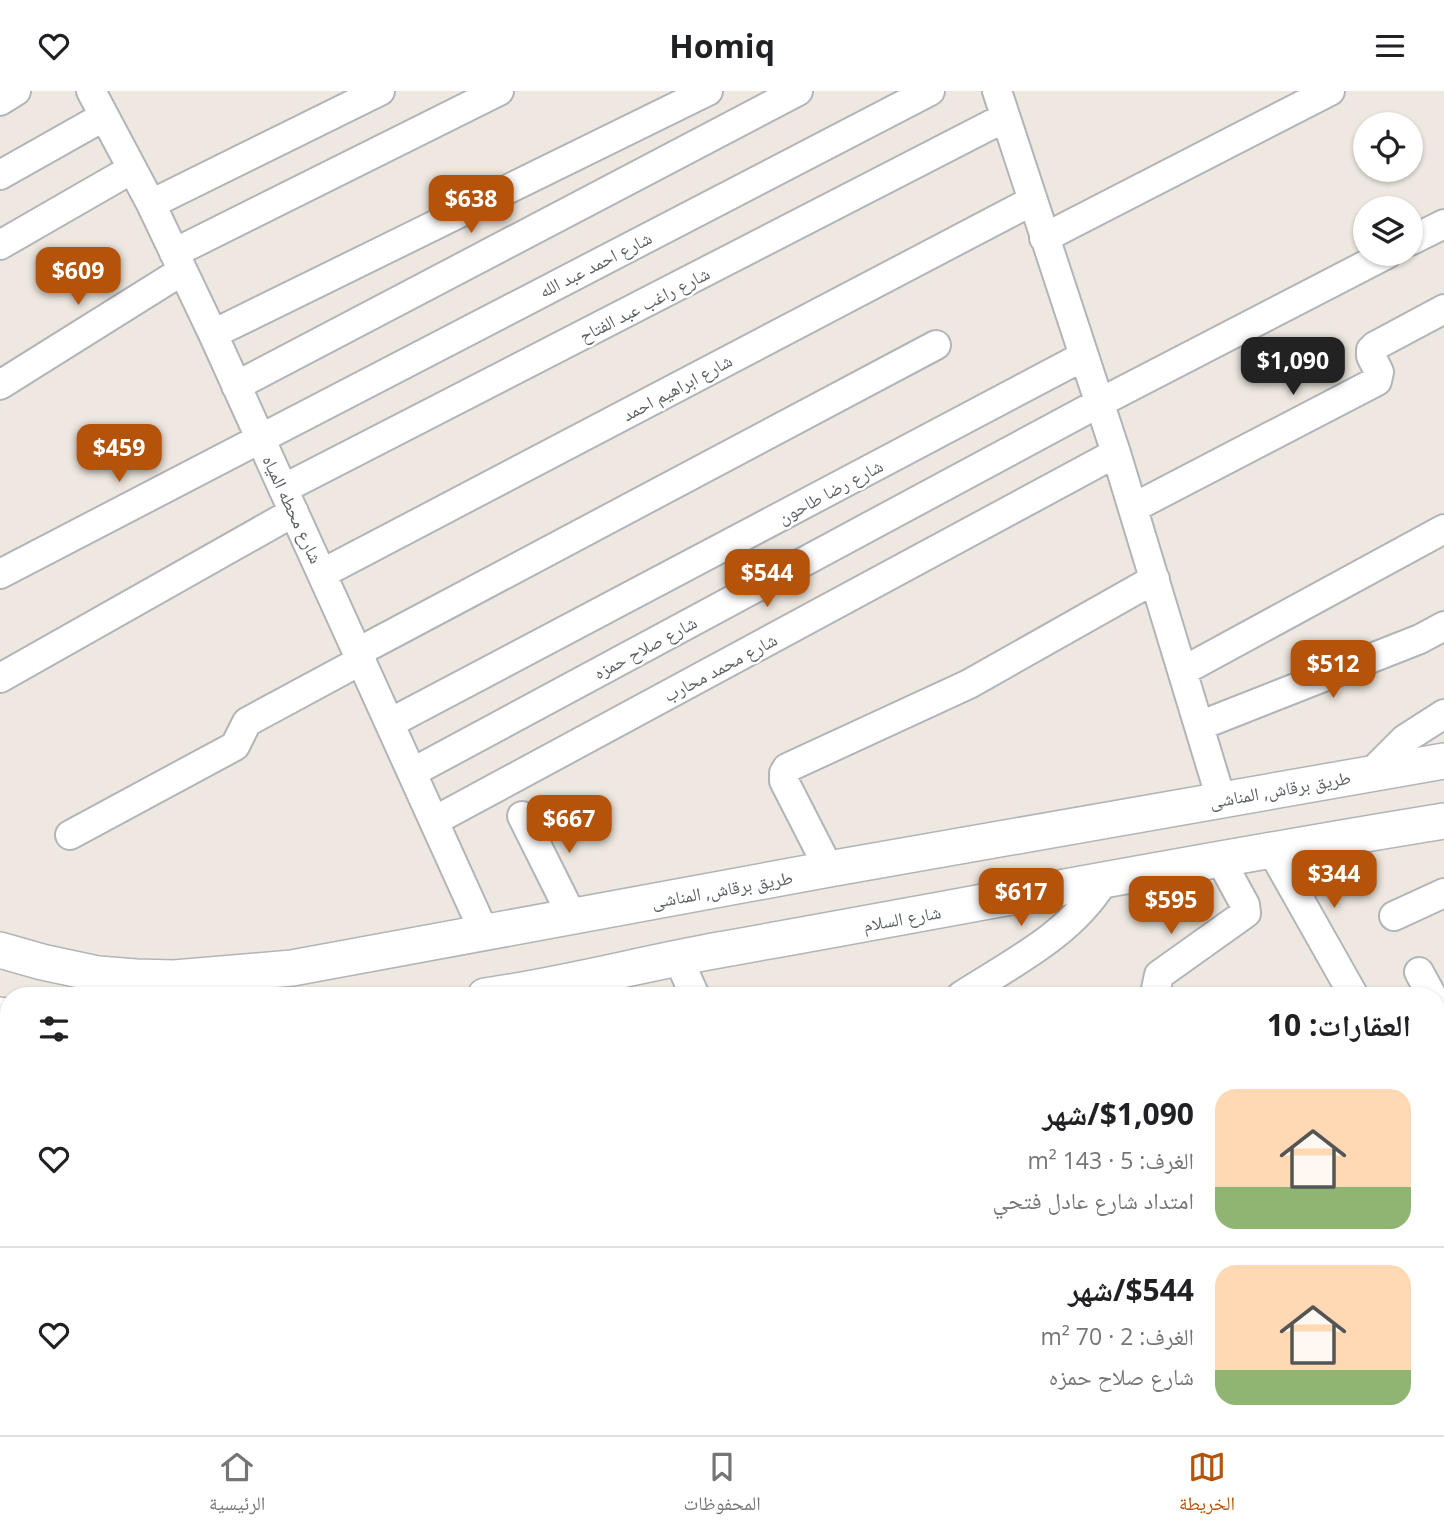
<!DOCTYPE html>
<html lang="ar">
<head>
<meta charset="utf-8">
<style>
	body { margin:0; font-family:"Open Sans","Noto Naskh Arabic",sans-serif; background:#f2f2f2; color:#202124; direction:rtl; height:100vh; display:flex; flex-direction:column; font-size:26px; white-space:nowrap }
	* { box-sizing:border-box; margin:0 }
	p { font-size:23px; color:#757577 }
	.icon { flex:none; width:38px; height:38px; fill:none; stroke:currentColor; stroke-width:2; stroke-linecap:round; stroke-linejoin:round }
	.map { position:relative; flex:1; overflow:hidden; direction:ltr }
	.side { position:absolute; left:0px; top:896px; width:1446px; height:448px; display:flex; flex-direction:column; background:#fff; border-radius:28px 28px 0 0; box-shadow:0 2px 5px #0004; direction:rtl }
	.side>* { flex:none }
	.controls { position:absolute; left:1353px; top:21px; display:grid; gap:14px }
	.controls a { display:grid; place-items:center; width:70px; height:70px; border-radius:50%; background:#fff; box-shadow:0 2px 5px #0004; font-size:35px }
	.price { position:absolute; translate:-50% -60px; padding:0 16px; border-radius:14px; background:#b45309; color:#fff; font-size:23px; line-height:46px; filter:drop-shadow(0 2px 4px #0008) }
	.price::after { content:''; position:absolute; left:50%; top:42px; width:21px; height:16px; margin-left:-10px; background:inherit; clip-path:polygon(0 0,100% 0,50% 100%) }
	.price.current { background:#222; color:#fff }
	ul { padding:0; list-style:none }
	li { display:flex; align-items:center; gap:21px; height:175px; padding:0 35px }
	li+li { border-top:2px solid #e0e0e0 }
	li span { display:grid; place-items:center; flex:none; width:196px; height:140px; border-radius:21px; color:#555 }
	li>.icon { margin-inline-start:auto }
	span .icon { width:84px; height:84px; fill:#fffc; stroke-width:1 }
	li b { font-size:30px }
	h2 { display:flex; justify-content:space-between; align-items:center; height:84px; padding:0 35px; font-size:30px }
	header { display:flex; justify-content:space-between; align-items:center; height:91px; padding:0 35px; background:#fff; font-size:32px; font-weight:700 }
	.tabs { display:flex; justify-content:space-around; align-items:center; height:98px; border-top:2px solid #e0e0e0; background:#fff; font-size:19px; color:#757577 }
	.tabs a { display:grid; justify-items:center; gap:4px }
	.tabs .current { color:#b45309 }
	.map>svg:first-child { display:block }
</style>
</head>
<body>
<header><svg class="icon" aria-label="menu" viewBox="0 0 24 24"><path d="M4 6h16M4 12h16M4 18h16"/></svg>Homiq<svg class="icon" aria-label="heart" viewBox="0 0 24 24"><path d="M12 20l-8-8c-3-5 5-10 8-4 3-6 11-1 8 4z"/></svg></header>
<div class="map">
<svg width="1444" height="1344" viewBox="0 0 1444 1344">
	<rect width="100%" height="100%" fill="#eee8e0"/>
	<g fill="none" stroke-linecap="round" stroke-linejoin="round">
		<g stroke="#b1b5b9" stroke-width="32">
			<path id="minor" d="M91 0 151 113 213 243 484 841
				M997 0 1116 362 1221 708
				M0 10 16 0
				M0 84 103 26
				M151 113 380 0
				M1044 147 1330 0
				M1410 150 1444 133
				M0 154 132 78
				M174 162 499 0
				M213 243 708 0
				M0 294 182 180
				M236 295 798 0
				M283 398 1004 27
				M1133 417 1377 290 1379 281 1371 265V259L1375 255 1444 218
				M323 482 1032 110
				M0 483 930 0
				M358 561 936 254
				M1183 580 1444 438
				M0 587 294 421
				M390 632 1084 265
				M1199 635 1420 548 1444 535
				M413 681 1099 312 1387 163
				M1371 682 1405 648 1444 623
				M522 725 572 825
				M434 730 1116 362
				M70 744 235 655 247 631 362 569
				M1271 758 1354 905
				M829 778 784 690V682L787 677 969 593 1155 488
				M1394 825 1444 802
				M678 867 695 905
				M1419 881 1432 905
				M961 905C1012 872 1070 844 1103 791
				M1160 905 1156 898 1159 884 1246 822 1245 814 1220 768
				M1437 1226 1444 1222
				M0 1311 9 1325
				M214 1335 217 1344
				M705 1335 711 1344
				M1166 1335 1169 1344
				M1392 1335 1396 1344
				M105 1344 123 1335
				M584 1344 610 1335
				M799 1344 826 1335
				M1227 1344 1243 1335"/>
		</g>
		<g stroke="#b1b5b9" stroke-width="38">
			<path id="tertiary" d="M0 859 42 871 98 883 136 886 174 887 292 877 829 778 1444 670
				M485 905C564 894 641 873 719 859 961 816 1202 769 1444 730
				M0 924 9 926"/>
		</g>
		<use href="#minor" stroke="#fff" stroke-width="28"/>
		<use href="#tertiary" stroke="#fff" stroke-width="35"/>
	</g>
	<g text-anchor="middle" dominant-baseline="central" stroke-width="5" stroke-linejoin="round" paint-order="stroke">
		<g font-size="18" fill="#595f63" stroke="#fff">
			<text transform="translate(595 173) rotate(-27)">شارع احمد عبد الله</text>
			<text transform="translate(644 213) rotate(-27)">شارع راغب عبد الفتاح</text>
			<text transform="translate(677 296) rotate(-28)">شارع ابراهيم احمد</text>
			<text transform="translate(830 400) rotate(-28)">شارع رضا طاحون</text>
			<text transform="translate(293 418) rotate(65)">شارع محطه المياه</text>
			<text transform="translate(645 556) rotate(-28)">شارع صلاح حمزه</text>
			<text transform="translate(720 576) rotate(-28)">شارع محمد محارب</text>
			<text transform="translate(1280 698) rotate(-10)">طريق برقاش, المناشى</text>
			<text transform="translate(722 798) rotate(-10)">طريق برقاش, المناشى</text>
			<text transform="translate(902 827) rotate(-10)">شارع السلام</text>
		</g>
	</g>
</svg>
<div class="controls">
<a><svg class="icon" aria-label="locate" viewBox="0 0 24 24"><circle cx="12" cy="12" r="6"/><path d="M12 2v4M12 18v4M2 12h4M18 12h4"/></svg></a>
<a><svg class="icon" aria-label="layers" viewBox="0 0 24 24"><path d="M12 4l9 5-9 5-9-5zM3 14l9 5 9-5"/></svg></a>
</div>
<b class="price" style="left:471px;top:144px">$638</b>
<b class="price" style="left:78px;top:216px">$609</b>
<b class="price current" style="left:1293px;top:306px">$1,090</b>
<b class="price" style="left:119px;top:393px">$459</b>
<b class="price" style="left:767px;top:518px">$544</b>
<b class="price" style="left:1333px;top:609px">$512</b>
<b class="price" style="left:569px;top:764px">$667</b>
<b class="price" style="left:1334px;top:819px">$344</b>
<b class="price" style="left:1021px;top:837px">$617</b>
<b class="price" style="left:1171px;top:845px">$595</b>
<section class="side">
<h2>العقارات: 10<svg class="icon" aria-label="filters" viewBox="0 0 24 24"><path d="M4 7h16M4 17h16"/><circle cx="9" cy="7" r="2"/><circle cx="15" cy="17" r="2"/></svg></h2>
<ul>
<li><span style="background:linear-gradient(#ffd9b3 70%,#8fb573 0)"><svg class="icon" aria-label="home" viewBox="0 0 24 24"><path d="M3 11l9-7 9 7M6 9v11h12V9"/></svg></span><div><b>$1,090/شهر</b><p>الغرف: 5 · 143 m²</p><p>امتداد شارع عادل فتحي</p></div><svg class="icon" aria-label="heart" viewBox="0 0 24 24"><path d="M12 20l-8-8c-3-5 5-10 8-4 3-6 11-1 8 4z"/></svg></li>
<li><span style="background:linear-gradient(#ffd9b3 75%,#8fb573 0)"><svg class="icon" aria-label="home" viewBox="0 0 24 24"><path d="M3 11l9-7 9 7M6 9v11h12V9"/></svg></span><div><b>$544/شهر</b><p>الغرف: 2 · 70 m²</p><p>شارع صلاح حمزه</p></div><svg class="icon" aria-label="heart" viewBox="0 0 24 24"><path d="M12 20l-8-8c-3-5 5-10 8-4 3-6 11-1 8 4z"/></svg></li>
</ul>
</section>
</div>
<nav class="tabs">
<a class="current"><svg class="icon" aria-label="map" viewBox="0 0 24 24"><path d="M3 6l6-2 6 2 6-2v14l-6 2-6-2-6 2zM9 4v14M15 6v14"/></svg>الخريطة</a>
<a><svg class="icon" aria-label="saved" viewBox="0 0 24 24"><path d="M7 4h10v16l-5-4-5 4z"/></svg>المحفوظات</a>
<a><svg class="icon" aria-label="home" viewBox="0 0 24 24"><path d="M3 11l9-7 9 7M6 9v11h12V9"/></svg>الرئيسية</a>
</nav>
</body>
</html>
